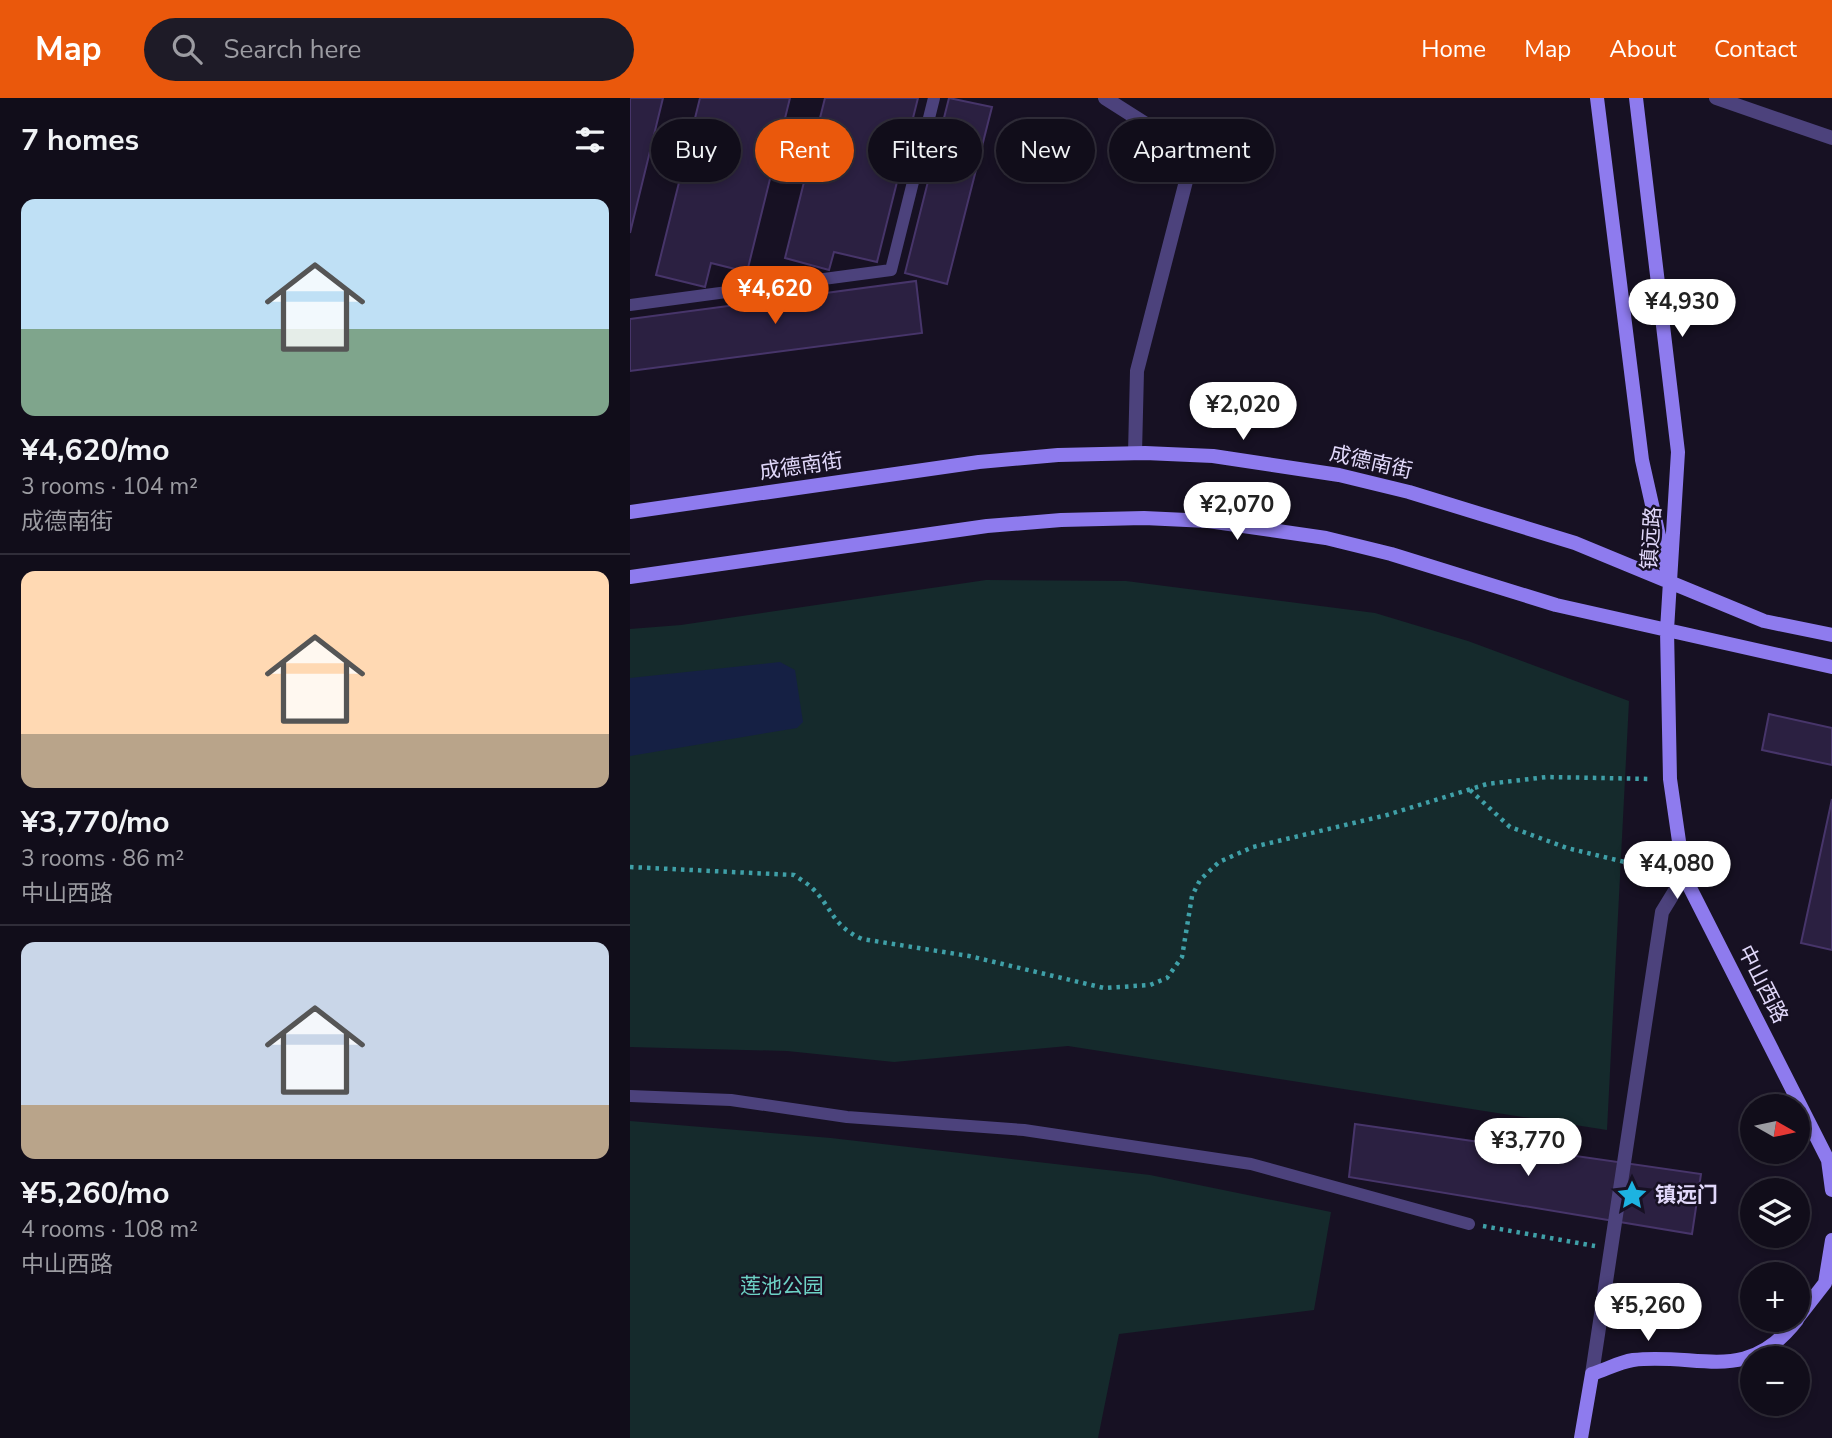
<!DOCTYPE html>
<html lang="en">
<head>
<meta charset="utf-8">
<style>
	body { margin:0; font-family:"Nunito Sans","Noto Sans SC",sans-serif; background:#1e1b27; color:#f1f3f6; height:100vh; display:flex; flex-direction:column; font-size:26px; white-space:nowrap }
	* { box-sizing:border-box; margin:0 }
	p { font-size:23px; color:#9c9ca2 }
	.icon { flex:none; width:38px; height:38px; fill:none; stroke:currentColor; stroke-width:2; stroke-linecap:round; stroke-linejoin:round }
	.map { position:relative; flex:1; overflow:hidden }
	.drawer { display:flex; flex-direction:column; background:#110d1a; width:630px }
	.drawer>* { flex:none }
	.hud { position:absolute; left:21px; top:21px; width:665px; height:63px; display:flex; gap:14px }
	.needle { width:46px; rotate:99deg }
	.tools { position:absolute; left:1110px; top:996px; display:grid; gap:14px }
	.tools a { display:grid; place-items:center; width:70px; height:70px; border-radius:50%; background:#110d1a; box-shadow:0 4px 10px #0003,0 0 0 2px #302d39; font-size:35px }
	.price { position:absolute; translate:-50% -60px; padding:0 16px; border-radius:24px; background:#fff; color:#222; font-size:23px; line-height:46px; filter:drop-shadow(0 2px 4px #0008) }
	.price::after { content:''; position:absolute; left:50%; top:42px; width:21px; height:16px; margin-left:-10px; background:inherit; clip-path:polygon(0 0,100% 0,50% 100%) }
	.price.selected { background:#ea580c; color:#fff }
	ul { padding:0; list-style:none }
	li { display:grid; align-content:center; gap:14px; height:371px; padding:0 21px }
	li+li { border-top:2px solid #302d39 }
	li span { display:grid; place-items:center; height:217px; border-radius:14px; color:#555 }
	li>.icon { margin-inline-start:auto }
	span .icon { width:126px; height:126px; fill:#fffc; stroke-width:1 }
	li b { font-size:30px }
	h2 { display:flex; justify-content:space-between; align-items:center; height:84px; padding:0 21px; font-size:30px }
	.chip { padding:0 24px; border-radius:32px; background:#110d1a; box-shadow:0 4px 10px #0003,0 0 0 2px #302d39; font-size:24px; line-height:63px }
	.chip.selected { background:#ea580c; color:#fff }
	header { display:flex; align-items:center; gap:42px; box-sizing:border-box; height:98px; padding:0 35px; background:#ea580c; color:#fff }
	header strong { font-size:33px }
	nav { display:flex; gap:38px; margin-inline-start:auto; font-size:24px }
	.search { width:490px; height:63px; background:#1e1b27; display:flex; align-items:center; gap:18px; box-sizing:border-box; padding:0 24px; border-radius:38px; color:#9c9ca2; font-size:26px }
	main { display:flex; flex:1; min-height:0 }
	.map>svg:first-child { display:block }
</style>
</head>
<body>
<header>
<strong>Map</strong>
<div class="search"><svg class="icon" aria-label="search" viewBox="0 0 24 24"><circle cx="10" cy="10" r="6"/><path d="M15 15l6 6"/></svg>Search here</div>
<nav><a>Home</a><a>Map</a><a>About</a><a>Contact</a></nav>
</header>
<main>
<section class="drawer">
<h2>7 homes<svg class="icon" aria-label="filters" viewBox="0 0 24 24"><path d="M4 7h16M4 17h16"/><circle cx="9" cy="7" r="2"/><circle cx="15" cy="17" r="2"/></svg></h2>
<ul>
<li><span style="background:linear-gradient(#bfe0f5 60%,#7fa58c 0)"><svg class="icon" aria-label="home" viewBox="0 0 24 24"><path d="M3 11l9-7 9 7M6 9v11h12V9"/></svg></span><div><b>¥4,620/mo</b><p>3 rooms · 104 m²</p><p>成德南街</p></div></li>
<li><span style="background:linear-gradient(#ffd9b3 75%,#b9a48a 0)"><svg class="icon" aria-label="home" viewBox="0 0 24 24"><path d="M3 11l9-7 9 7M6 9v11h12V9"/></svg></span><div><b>¥3,770/mo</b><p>3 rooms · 86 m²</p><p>中山西路</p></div></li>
<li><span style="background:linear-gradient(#c9d6e8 75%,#b9a48a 0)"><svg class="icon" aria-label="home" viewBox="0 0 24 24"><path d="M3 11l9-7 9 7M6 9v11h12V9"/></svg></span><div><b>¥5,260/mo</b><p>4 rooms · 108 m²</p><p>中山西路</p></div></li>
</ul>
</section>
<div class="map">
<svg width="1202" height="1340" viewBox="0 0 1202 1340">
	<rect width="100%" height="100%" fill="#171123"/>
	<path fill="#152a2c" d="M356 482 496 483 745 515 838 543 999 603 977 1032 438 948 264 964 157 953 0 949V531L51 527Z
		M0 1023 201 1040 520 1077 701 1114 684 1212 489 1236 468 1340H0Z"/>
	<path fill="#152044" d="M150 564 165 572 173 624 167 630 0 658V580Z"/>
	<path fill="#2b2041" stroke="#47356a" stroke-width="2" d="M0 0H33L0 135Z
		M70 0H160L117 174 81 165 75 189 26 177Z
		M195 0H288L247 164 204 154 199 172 155 160Z
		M319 0 362 9 317 186 275 175Z
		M286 183 292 235 0 273V221Z
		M1139 616 1202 630V667L1132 652Z
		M1202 701V852L1171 845Z
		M725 1026 1071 1076 1062 1136 719 1079Z"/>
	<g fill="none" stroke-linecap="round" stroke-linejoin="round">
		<path stroke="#3fa0a8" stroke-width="4.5" stroke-dasharray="3.5 5" stroke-linecap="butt" d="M840 692 880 729 937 750 1036 774
			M0 769 164 777C170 781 177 785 182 790 203 810 201 827 232 841L339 858 474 890 520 887 537 880 552 859 562 798 570 782 589 764 623 749 757 717 857 686 917 679 1022 681
			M853 1128 965 1148"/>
		<path stroke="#4c427c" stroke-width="12" d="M0 207 261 172 304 0
			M0 998 101 1002 217 1019 394 1032 621 1066 839 1126"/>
		<path stroke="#4c427c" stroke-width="14" d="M475 0 563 56 507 273 505 355
			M1086 0 1202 40
			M962 1276 1032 814 1054 778"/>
		<path stroke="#8e7bee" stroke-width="14" d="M967 0 1012 362 1036 469
			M1006 0 1048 354 1037 532 1040 681 1054 778 1198 1062 1202 1092
			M0 414 349 364 428 357 515 355 583 358 709 377 779 394 945 445 1134 523 1202 537
			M0 479 357 428 431 422 514 420 578 423 696 440 761 456 926 507 1202 569
			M1167 1221 1195 1185 1202 1142
			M951 1340 962 1276C975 1272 989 1264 1003 1262 1069 1254 1116 1288 1167 1222"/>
	</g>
	<defs>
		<g id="sight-bare" transform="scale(2.415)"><path d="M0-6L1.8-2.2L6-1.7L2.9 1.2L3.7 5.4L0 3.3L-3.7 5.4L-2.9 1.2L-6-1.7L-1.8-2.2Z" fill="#1db3e1" stroke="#171123" stroke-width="2.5" paint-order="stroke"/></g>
	</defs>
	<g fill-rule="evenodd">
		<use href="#sight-bare" x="1002" y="1097"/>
	</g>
	<g text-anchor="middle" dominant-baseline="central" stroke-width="5" stroke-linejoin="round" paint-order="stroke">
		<g font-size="21" fill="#e1d8fa" stroke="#171123">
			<text transform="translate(741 364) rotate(13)">成德南街</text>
			<text transform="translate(171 368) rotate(-8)">成德南街</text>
			<text transform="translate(1021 440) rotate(-86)">镇远路</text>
			<text transform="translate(1133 886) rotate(63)">中山西路</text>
		</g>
		<g font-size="21" font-weight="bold" fill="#e1d8fa" stroke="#171123" text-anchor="start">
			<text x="1025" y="1097">镇远门</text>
		</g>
		<g font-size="21" fill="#6dd1c5" stroke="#171123">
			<text x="152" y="1188">莲池公园</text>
		</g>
	</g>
</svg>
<div class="tools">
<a><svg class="needle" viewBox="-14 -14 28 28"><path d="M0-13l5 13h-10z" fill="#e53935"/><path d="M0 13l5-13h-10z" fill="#9c9ca2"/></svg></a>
<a><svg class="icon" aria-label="layers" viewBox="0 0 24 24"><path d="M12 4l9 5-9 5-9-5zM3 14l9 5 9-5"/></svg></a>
<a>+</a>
<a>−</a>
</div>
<b class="price selected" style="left:145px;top:228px">¥4,620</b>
<b class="price" style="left:1052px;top:241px">¥4,930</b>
<b class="price" style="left:613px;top:344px">¥2,020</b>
<b class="price" style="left:607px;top:444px">¥2,070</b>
<b class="price" style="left:1047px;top:803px">¥4,080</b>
<b class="price" style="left:898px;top:1080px">¥3,770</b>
<b class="price" style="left:1018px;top:1245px">¥5,260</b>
<div class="hud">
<a class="chip">Buy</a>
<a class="chip selected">Rent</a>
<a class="chip">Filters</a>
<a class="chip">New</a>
<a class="chip">Apartment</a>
</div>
</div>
</main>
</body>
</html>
